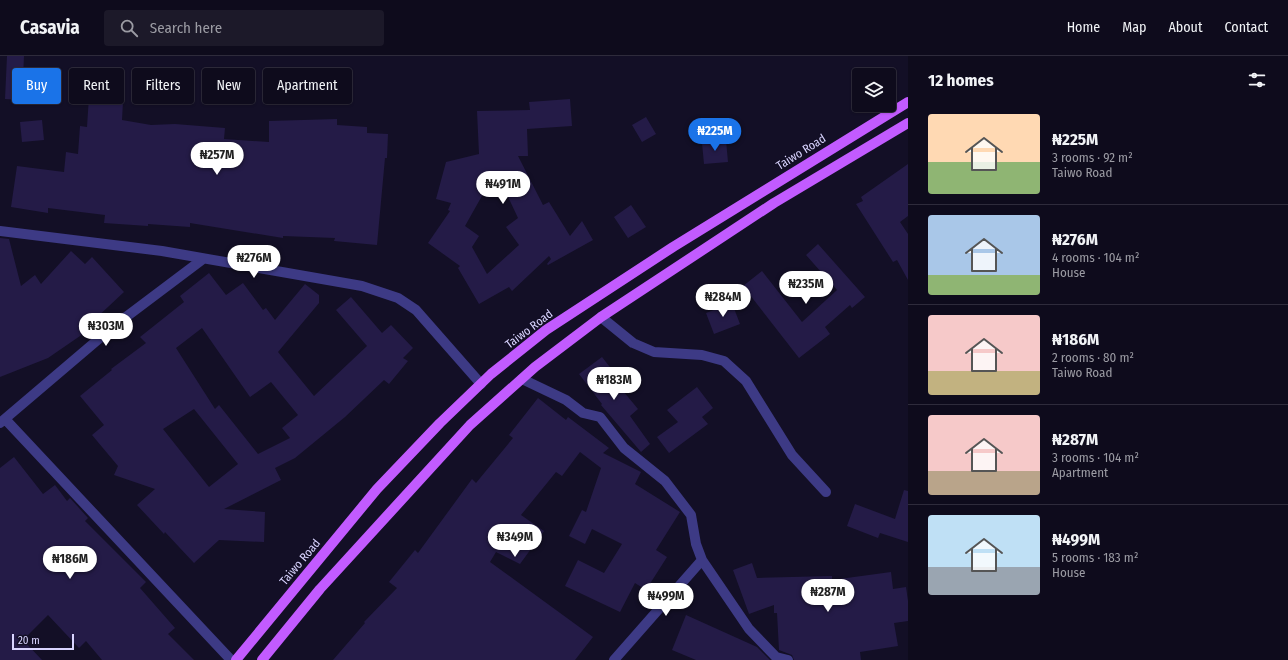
<!DOCTYPE html>
<html lang="en">
<head>
<meta charset="utf-8">
<style>
	body { margin:0; font-family:"Fira Sans Condensed",sans-serif; background:#1c1929; color:#f1f3f6; height:100vh; display:flex; flex-direction:column; font-size:15px; white-space:nowrap }
	* { box-sizing:border-box; margin:0 }
	p { font-size:13px; color:#9b9ba3 }
	.icon { flex:none; width:22px; height:22px; fill:none; stroke:currentColor; stroke-width:2; stroke-linecap:round; stroke-linejoin:round }
	.map { position:relative; flex:1; overflow:hidden }
	.panel { display:flex; flex-direction:column; background:#0e0b1c; width:380px }
	.panel>* { flex:none }
	.top-card { position:absolute; left:12px; top:12px; width:380px; height:36px; display:flex; gap:8px }
	.fabs { position:absolute; left:852px; top:12px; display:grid; gap:8px }
	.fabs a { display:grid; place-items:center; width:44px; height:44px; border-radius:4px; background:#0e0b1c; box-shadow:0 1px 3px #0004,0 0 0 1px #2e2b3b; font-size:20px }
	.scale { position:absolute; left:12px; bottom:10px; width:62px; box-sizing:border-box; padding-left:4px; border:2px solid #d9d4ff; border-top:0; font-size:11px; line-height:14px; white-space:nowrap; color:#d9d4ff; -webkit-text-stroke:3px #130f26; paint-order:stroke }
	.price { position:absolute; translate:-50% -34px; padding:0 9px; border-radius:14px; background:#fff; color:#222; font-size:13px; line-height:26px; filter:drop-shadow(0 1px 2px #0008) }
	.price::after { content:''; position:absolute; left:50%; top:24px; width:12px; height:9px; margin-left:-6px; background:inherit; clip-path:polygon(0 0,100% 0,50% 100%) }
	.price.on { background:#1a73e8; color:#fff }
	ul { padding:0; list-style:none }
	li { display:flex; align-items:center; gap:12px; height:100px; padding:0 20px }
	li+li { border-top:1px solid #2e2b3b }
	li span { display:grid; place-items:center; flex:none; width:112px; height:80px; border-radius:4px; color:#555 }
	li>.icon { margin-inline-start:auto }
	span .icon { width:48px; height:48px; fill:#fffc; stroke-width:1 }
	li b { font-size:17px }
	h2 { display:flex; justify-content:space-between; align-items:center; height:48px; padding:0 20px; font-size:17px }
	.pill { padding:0 14px; border-radius:4px; background:#0e0b1c; box-shadow:0 1px 3px #0004,0 0 0 1px #2e2b3b; font-size:14px; line-height:36px }
	.pill.on { background:#1a73e8; color:#fff }
	header { display:flex; align-items:center; gap:24px; box-sizing:border-box; height:56px; padding:0 20px; background:#0e0b1c; border-bottom:1px solid #2e2b3b }
	header strong { font-size:19px }
	nav { display:flex; gap:22px; margin-inline-start:auto; font-size:14px }
	.search { width:280px; height:36px; background:#1c1929; display:flex; align-items:center; gap:10px; box-sizing:border-box; padding:0 14px; border-radius:4px; color:#9b9ba3; font-size:15px }
	main { display:flex; flex:1; min-height:0 }
	.map>svg:first-child { display:block }
</style>
</head>
<body>
<header>
<strong>Casavia</strong>
<div class="search"><svg class="icon" aria-label="search" viewBox="0 0 24 24"><circle cx="10" cy="10" r="6"/><path d="M15 15l6 6"/></svg>Search here</div>
<nav><a>Home</a><a>Map</a><a>About</a><a>Contact</a></nav>
</header>
<main>
<div class="map">
<svg width="908" height="604" viewBox="0 0 908 604">
	<rect width="100%" height="100%" fill="#130f26"/>
	<path fill="#241b47" fill-rule="evenodd" d="M7 0H24L22 44 5 43Z
		M90 25 124 27 122 64 151 69 175 68 225 72 224 83 269 86V65L337 63V69L367 71V77L388 78 387 102H385L377 189 334 185 335 182 283 180V182L190 167V171L148 168V170L104 167 105 159 48 152V157L11 151 17 110 64 116 66 96 78 98 80 70 87 71Z
		M570 43 572 70 527 73 528 100H518L543 149 549 146 570 180 582 165 593 184 548 209 547 208 551 203 549 200 512 235 509 231 479 248 458 212 460 210 428 187 450 155 448 154 451 147 436 143 446 106 479 98 477 55 530 54 529 46ZM496 115 518 162 506 171 519 189 487 218 472 191 479 180 465 170Z
		M646 61 656 78 642 86 632 69Z
		M42 64 44 84 22 86 20 66Z
		M726 84 728 106 704 108 702 87Z
		M908 108V160L900 166 908 178V224L897 204 893 206 856 148 863 145 861 141Z
		M631 149 646 171 628 182 614 161Z
		M0 182 9 183 21 230 35 219 41 228 71 195 85 208 92 201 124 236 93 265 96 269 48 302 0 321Z
		M818 188 865 241 852 252 850 249 825 271 830 278 799 302 743 230 762 215 802 266 837 234 806 199Z
		M209 217 226 239 243 227 263 254 266 252 275 264 305 228 319 239V247L278 296 314 340 367 290 336 254 351 241 382 277 391 269 413 292 403 302 408 305 389 328 384 324 345 361 295 402 275 412 281 424 224 453 265 456 264 486 219 484 194 507 165 476 164 478 137 449 155 433 114 419 118 410 92 379 104 369 80 340 112 314 111 313 146 287 140 281 184 246 180 240ZM202 272 250 341 271 326 298 359 282 372 290 382 258 398 219 349 215 353 176 292ZM194 353 238 408 209 431 163 373Z
		M732 247 740 268 714 278 706 257Z
		M602 301 613 315 609 318 638 353 630 360 650 388 641 396 601 349 602 348 579 318Z
		M697 331 713 352 702 361 708 368 669 397 657 381 678 366 667 354Z
		M538 342 566 364 568 361 609 392 603 397 641 416 635 428 680 456 656 494 667 501 646 534 635 527 620 556 565 530 578 504 604 517 622 488 592 473 585 488 569 480 582 454 586 456 601 412 580 396 562 420 556 416 521 459 544 475 520 508 496 496 490 506 593 581 575 604H333L365 567 364 566 397 532 389 526 415 494 418 497 472 423 476 427 513 382 509 379Z
		M14 401 43 438 55 429 67 445 70 442 88 462 85 465 146 526 140 532 175 572 168 578 194 604H102L86 585 79 592 48 559 23 584 42 604H0V412Z
		M904 434 908 435V486L880 477 878 482 847 470 855 448 895 463Z
		M752 507 757 522 832 520V524L891 516 893 533 906 531 908 545V565L894 567 898 590 860 596 861 604H794L792 599 779 594 777 557H774V549L749 558 733 514Z
		M686 559 757 591 770 604H696L672 594Z"/>
	<g fill="none" stroke-linecap="round" stroke-linejoin="round">
		<path stroke="#3d3a85" stroke-width="10" d="M0 175 162 195 362 230 398 242 416 254 481 328
			M601 261 633 287 654 296 702 299 724 305 746 325 792 399 826 436
			M522 323 566 344 583 357 600 361 624 392 665 425 691 459 696 488 702 504 749 573 776 601 788 604
			M5 363 231 604
			M0 367 114 270 203 203
			M614 604 702 504"/>
		<path stroke="#c25bff" stroke-width="10" d="M236 604 377 433 440 367 491 318 546 274 673 191 908 46
			M262 604 320 533 470 369 535 311 601 261 774 147 908 67"/>
	</g>
	<g text-anchor="middle" dominant-baseline="central" stroke-width="3" stroke-linejoin="round" paint-order="stroke">
		<g font-size="12" fill="#d9d4ff" stroke="#130f26">
			<text transform="translate(801 96) rotate(-32)">Taiwo Road</text>
			<text transform="translate(529 273) rotate(-37)">Taiwo Road</text>
			<text transform="translate(300 506) rotate(-50)">Taiwo Road</text>
		</g>
	</g>
</svg>
<div class="fabs">
<a><svg class="icon" aria-label="layers" viewBox="0 0 24 24"><path d="M12 4l9 5-9 5-9-5zM3 14l9 5 9-5"/></svg></a>
</div>
<div class="scale">20 m</div>
<b class="price on" style="left:715px;top:96px">₦225M</b>
<b class="price" style="left:217px;top:120px">₦257M</b>
<b class="price" style="left:503px;top:149px">₦491M</b>
<b class="price" style="left:254px;top:223px">₦276M</b>
<b class="price" style="left:806px;top:249px">₦235M</b>
<b class="price" style="left:723px;top:262px">₦284M</b>
<b class="price" style="left:106px;top:291px">₦303M</b>
<b class="price" style="left:614px;top:345px">₦183M</b>
<b class="price" style="left:515px;top:502px">₦349M</b>
<b class="price" style="left:70px;top:524px">₦186M</b>
<b class="price" style="left:828px;top:557px">₦287M</b>
<b class="price" style="left:666px;top:561px">₦499M</b>
<div class="top-card">
<a class="pill on">Buy</a>
<a class="pill">Rent</a>
<a class="pill">Filters</a>
<a class="pill">New</a>
<a class="pill">Apartment</a>
</div>
</div>
<section class="panel">
<h2>12 homes<svg class="icon" aria-label="filters" viewBox="0 0 24 24"><path d="M4 7h16M4 17h16"/><circle cx="9" cy="7" r="2"/><circle cx="15" cy="17" r="2"/></svg></h2>
<ul>
<li><span style="background:linear-gradient(#ffd9b3 60%,#8fb573 0)"><svg class="icon" aria-label="home" viewBox="0 0 24 24"><path d="M3 11l9-7 9 7M6 9v11h12V9"/></svg></span><div><b>₦225M</b><p>3 rooms · 92 m²</p><p>Taiwo Road</p></div></li>
<li><span style="background:linear-gradient(#a9c7e8 75%,#8fb573 0)"><svg class="icon" aria-label="home" viewBox="0 0 24 24"><path d="M3 11l9-7 9 7M6 9v11h12V9"/></svg></span><div><b>₦276M</b><p>4 rooms · 104 m²</p><p>House</p></div></li>
<li><span style="background:linear-gradient(#f6c9c9 70%,#c2b280 0)"><svg class="icon" aria-label="home" viewBox="0 0 24 24"><path d="M3 11l9-7 9 7M6 9v11h12V9"/></svg></span><div><b>₦186M</b><p>2 rooms · 80 m²</p><p>Taiwo Road</p></div></li>
<li><span style="background:linear-gradient(#f6c9c9 70%,#b9a48a 0)"><svg class="icon" aria-label="home" viewBox="0 0 24 24"><path d="M3 11l9-7 9 7M6 9v11h12V9"/></svg></span><div><b>₦287M</b><p>3 rooms · 104 m²</p><p>Apartment</p></div></li>
<li><span style="background:linear-gradient(#bfe0f5 65%,#9aa5b1 0)"><svg class="icon" aria-label="home" viewBox="0 0 24 24"><path d="M3 11l9-7 9 7M6 9v11h12V9"/></svg></span><div><b>₦499M</b><p>5 rooms · 183 m²</p><p>House</p></div></li>
</ul>
</section>
</main>
</body>
</html>
